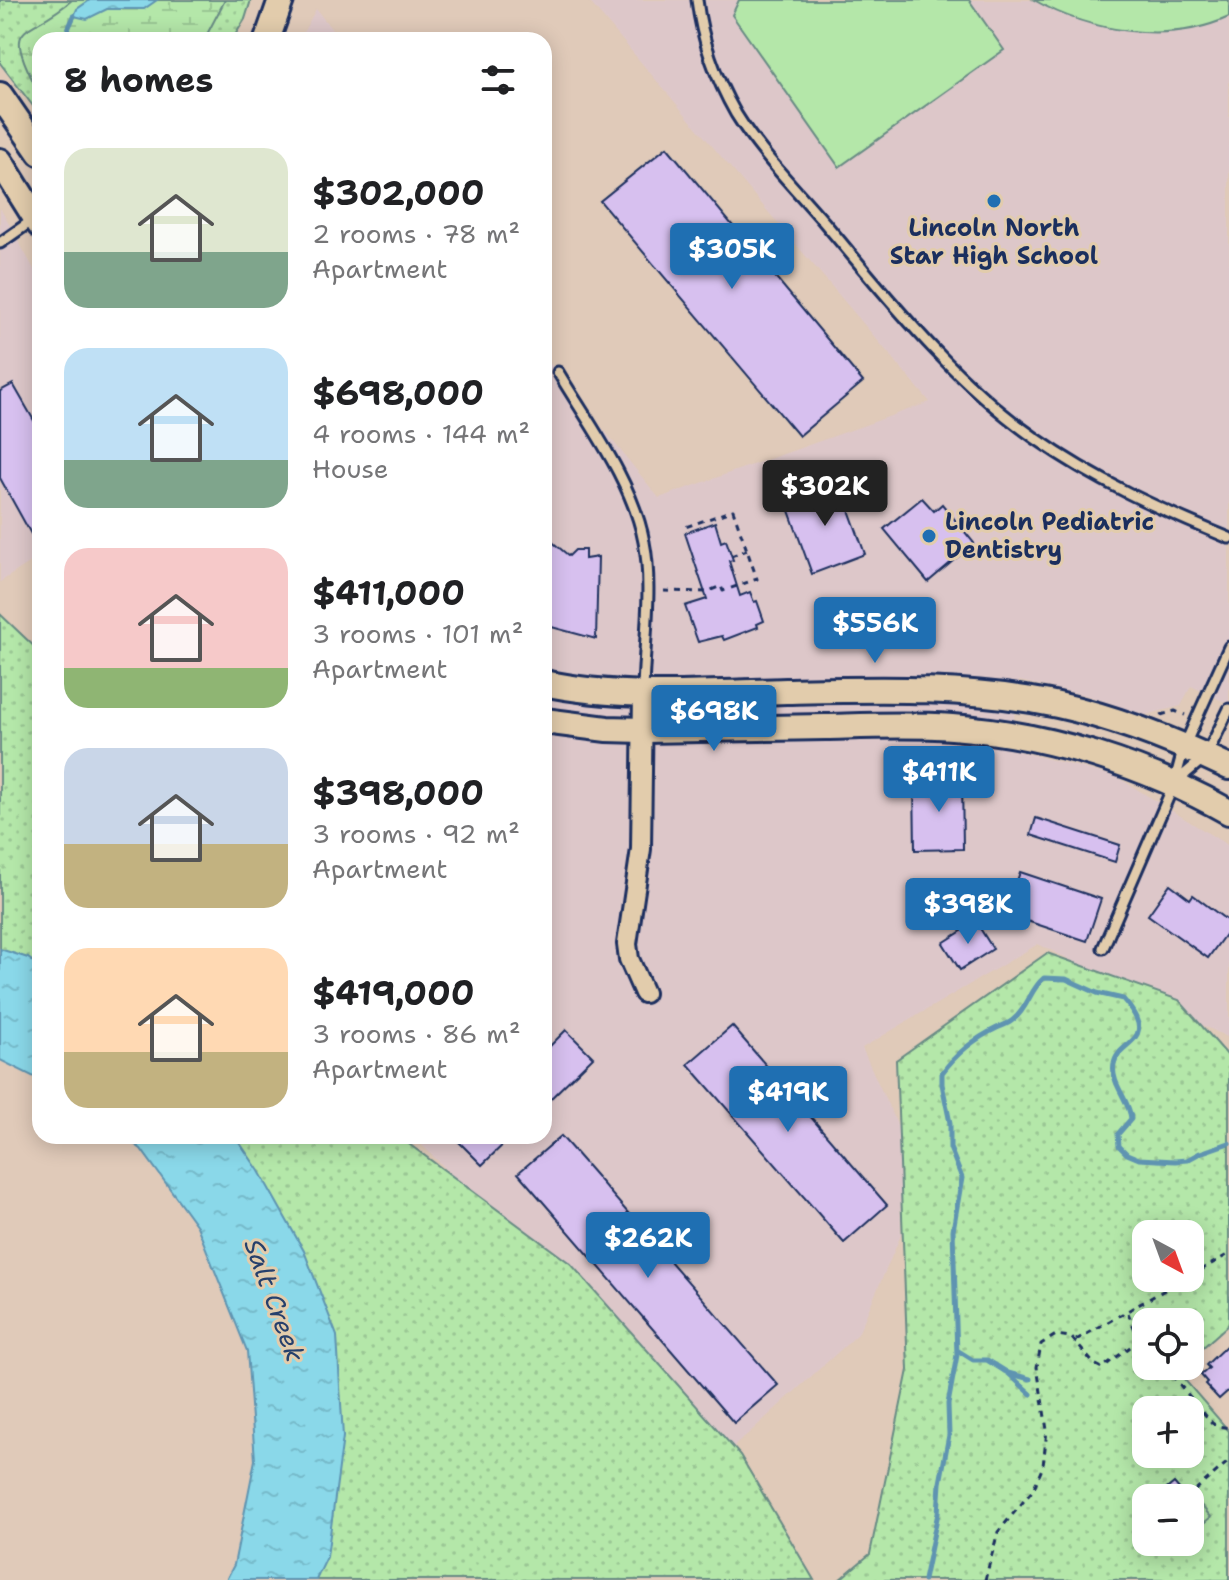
<!DOCTYPE html>
<html lang="en">
<head>
<meta charset="utf-8">
<style>
	body { margin:0; font-family:"Shantell Sans",sans-serif; background:#f6f6f6; color:#202124; height:100vh; display:flex; flex-direction:column; font-size:30px; white-space:nowrap }
	* { box-sizing:border-box; margin:0 }
	p { font-size:26px; color:#757577 }
	.icon { flex:none; width:44px; height:44px; fill:none; stroke:currentColor; stroke-width:2; stroke-linecap:round; stroke-linejoin:round }
	.map { position:relative; flex:1; overflow:hidden }
	.panel { position:absolute; left:32px; top:32px; width:520px; height:1112px; display:flex; flex-direction:column; background:#fff; border-radius:24px; box-shadow:0 4px 20px #0003 }
	.panel>* { flex:none }
	.needle { width:52px; rotate:139deg }
	.buttons { position:absolute; left:1132px; top:1220px; display:grid; gap:16px }
	.buttons a { display:grid; place-items:center; width:72px; height:72px; border-radius:16px; background:#fff; box-shadow:0 4px 20px #0003; font-size:40px }
	.price { position:absolute; translate:-50% -68px; padding:0 18px; border-radius:8px; background:#1f6fb2; color:#fff; font-size:26px; line-height:52px; filter:drop-shadow(0 2px 4px #0008) }
	.price::after { content:''; position:absolute; left:50%; top:48px; width:24px; height:18px; margin-left:-12px; background:inherit; clip-path:polygon(0 0,100% 0,50% 100%) }
	.price.on { background:#222; color:#fff }
	ul { padding:0; list-style:none }
	li { display:flex; align-items:center; gap:24px; height:200px; padding:0 32px }
	li span { display:grid; place-items:center; flex:none; width:224px; height:160px; border-radius:24px; color:#555 }
	li>.icon { margin-inline-start:auto }
	span .icon { width:96px; height:96px; fill:#fffc; stroke-width:1 }
	li b { font-size:34px }
	h2 { display:flex; justify-content:space-between; align-items:center; height:96px; padding:0 32px; font-size:34px }
	.map>svg:first-child { display:block }
</style>
</head>
<body>
<div class="map">
<svg width="1229" height="1580" viewBox="0 0 1229 1580">
	<defs>
		<pattern id="grass-dots" width="8" height="8" patternUnits="userSpaceOnUse" patternTransform="scale(2)"><rect width="8" height="8" fill="#b4e7a9"/><path d="M2 2h.1M6 6h.1" fill="none" stroke="#9ac694" stroke-width="1.8" stroke-linecap="round"/></pattern>
		<pattern id="wetland-marsh" width="20" height="14" patternUnits="userSpaceOnUse" patternTransform="scale(2)"><rect width="20" height="14" fill="#b4e7a9"/><path d="M1 5h8M5 5V1M11 12h8M15 12V8" fill="none" stroke="#9ac694"/></pattern>
		<pattern id="water-ripples" width="26" height="14" patternUnits="userSpaceOnUse" patternTransform="scale(2)"><rect width="26" height="14" fill="#8ad8e9"/><path d="M2 4q2-2 4 0t4 0M15 11q2-2 4 0t4 0" fill="none" stroke="#76baca"/></pattern>
	</defs>
	<rect width="100%" height="100%" fill="#e0cab9"/>
	<filter id="ink" filterUnits="userSpaceOnUse"><feTurbulence type="fractalNoise" baseFrequency=".0125" numOctaves="2"/><feDisplacementMap in="SourceGraphic" scale="16" xChannelSelector="R" yChannelSelector="G"/><feConvolveMatrix kernelMatrix="1 2 1 2 8 2 1 2 1" color-interpolation-filters="sRGB"/></filter>
	<g filter="url(#ink)">
		<path fill="#ddc7c9" d="M588 0H1229V704L1191 686 1181 706 1145 715 1085 695 1019 681 1010 749 1117 777 1229 846V1038L1038 944 862 1048 900 1131 901 1235 858 1334 728 1452 413 1136H544V356L659 498 930 402Z
			M316 9 340 40H299Z
			M0 208 40 280V556L0 582Z"/>
		<path fill="url(#grass-dots)" stroke="#688b84" stroke-width="2" fill-rule="evenodd" d="M0 0H251L245 19 232 40H40V115L0 63Z
			M0 614 40 652V1042L0 1024Z
			M1047 953 1179 1000 1229 1057V1324L1190 1359V1322H1146V1366H1181L1177 1371 1229 1431V1580H839L870 1554 908 1370 896 1060ZM1146 1234H1190V1278H1146ZM1146 1410H1190V1454H1146ZM1146 1498H1190V1542H1146Z
			M169 1136H398L571 1264 740 1455 814 1580H259L284 1372Z"/>
		<path fill="url(#wetland-marsh)" stroke="#688b84" stroke-width="2" d="M72 0H225L204 40H40V95C0 17 24 41 72 0Z"/>
		<path fill="#b4e7a9" stroke="#688b84" stroke-width="2" d="M739 0H969L1004 50 839 167 732 15Z
			M1034 0H1229V17C1168 45 1090 32 1034 0Z
			M1193 1496 1211 1517 1193 1532 1190 1529V1498Z"/>
		<path fill="url(#water-ripples)" stroke="#5e94b1" stroke-width="2" d="M90 0H157L144 9H107L87 19 74 16 77 9Z
			M0 949 28 958 40 967V1080L0 1060Z
			M123 1136H235L259 1171 304 1251 337 1336 343 1437 327 1557 316 1580H226L234 1565 255 1460 247 1351 197 1226 141 1149Z"/>
		<g fill="none" stroke-linecap="round" stroke-linejoin="round">
			<path stroke="#5e94b1" stroke-width="5" d="M63 40 74 16
				M957 1350 973 1360H987L1008 1373 1030 1379
				M1009 1374 1031 1394
				M924 1580 938 1513 940 1483 949 1435 948 1404 957 1355 953 1230 962 1178 950 1148V1123L942 1084V1073C956 1054 976 1038 997 1028 1003 1025 1009 1024 1014 1019 1028 1008 1030 989 1044 978L1066 979 1097 993 1123 999C1161 1043 1118 1039 1114 1064 1110 1084 1130 1100 1131 1119L1118 1134 1119 1146 1127 1154 1139 1159 1175 1161 1187 1160 1200 1153 1229 1143"/>
		</g>
		<path fill="#d7c0ef" stroke="#1b2f5e" stroke-width="2" d="M667 147 863 382 799 436 600 201Z
			M13 384 40 431V529L31 534 0 478V391Z
			M829 481 832 491 841 488 865 554 812 574 787 505 805 496 802 491Z
			M922 498 934 511 942 504 974 543 928 582 884 529Z
			M715 522 721 542 726 540 733 560 729 561 740 596 750 592 754 602 757 601 764 621 757 624 758 627 724 640 722 636 698 642 685 606 707 599 685 533Z
			M544 535 569 556 575 550H585V559L598 557 596 639 544 625Z
			M962 778 963 849 915 850 914 780Z
			M1036 818 1120 845 1115 862 1031 835Z
			M1020 872 1101 899 1087 941 1006 914Z
			M1170 884 1190 899 1193 895 1229 922V929L1208 958 1148 915Z
			M976 922 993 949 960 970 943 943Z
			M732 1026 887 1205 844 1243 688 1064Z
			M566 1030 593 1057 544 1105V1052Z
			M453 1136H512L482 1165Z
			M561 1136 778 1385 734 1423 518 1173Z
			M1229 1343V1390L1219 1399 1205 1384 1207 1382 1201 1375 1209 1368 1206 1365Z
			M1174 1483 1187 1498H1156Z"/>
		<g fill="none" stroke-linecap="round" stroke-linejoin="round">
			<g stroke="#1b2f5e" stroke-width="15">
				<path id="lane" d="M697 0C702 40 716 79 736 114 760 153 794 187 824 222 889 299 952 380 1035 438 1096 481 1161 510 1229 538
					M0 243 33 220
					M558 372C589 424 633 482 644 542 653 585 644 645 643 690
					M1177 781 1206 756 1229 709
					M1103 948 1174 784 1184 747 1200 711 1229 647"/>
			</g>
			<g stroke="#1b2f5e" stroke-width="24">
				<path id="street" d="M643 693 641 849 627 944 629 959 644 993"/>
			</g>
			<g stroke="#1b2f5e" stroke-width="30">
				<path id="secondary" d="M267 40 281 0
					M0 95 40 153
					M0 161 40 225
					M544 683C623 700 706 693 786 691 877 689 969 686 1058 705 1117 718 1175 741 1229 767
					M544 721 607 729 643 730C703 729 764 728 825 727 867 726 910 724 952 727 1048 734 1146 765 1229 812"/>
			</g>
			<path stroke="#1b2f5e" stroke-width="3" stroke-dasharray="6 6" stroke-linecap="butt" d="M731 556 747 550
				M664 591 706 592 721 586 723 591 757 579 733 510 683 528
				M1161 715 1175 711 1185 715
				M1190 1276 1229 1254
				M1128 1313 1136 1332 1146 1344
				M1076 1340 1186 1278
				M1164 1366 1212 1423 1217 1426 1229 1428
				M1186 1498 1229 1461
				M985 1580 998 1532 1033 1490 1043 1466 1047 1430 1037 1367 1041 1344 1056 1335 1071 1337 1094 1364 1102 1368 1141 1339"/>
			<use href="#lane" stroke="#e2ccac" stroke-width="9"/>
			<use href="#street" stroke="#e2ccac" stroke-width="18"/>
			<use href="#secondary" stroke="#e2ccac" stroke-width="24"/>
		</g>
	</g>
	<g fill="#1f6fb2" stroke="#e2ccac" stroke-width="3">
		<circle cx="994" cy="201" r="8"/>
		<circle cx="929" cy="536" r="8"/>
	</g>
	<g text-anchor="middle" dominant-baseline="central" stroke-width="6" stroke-linejoin="round" paint-order="stroke">
		<g font-size="24" font-weight="bold" fill="#1b2f5e" stroke="#e2ccac">
			<text x="994" y="228">Lincoln North<tspan x="994" dy="28">Star High School</tspan></text>
			<text x="945" y="522" text-anchor="start">Lincoln Pediatric<tspan x="945" dy="28">Dentistry</tspan></text>
		</g>
		<g font-size="26" font-style="italic" fill="#26406c" stroke="#e2ccac">
			<text transform="translate(275 1300) rotate(70)">Salt Creek</text>
		</g>
	</g>
</svg>
<div class="buttons">
<a><svg class="needle" viewBox="-14 -14 28 28"><path d="M0-13l5 13h-10z" fill="#e53935"/><path d="M0 13l5-13h-10z" fill="#757577"/></svg></a>
<a><svg class="icon" aria-label="locate" viewBox="0 0 24 24"><circle cx="12" cy="12" r="6"/><path d="M12 2v4M12 18v4M2 12h4M18 12h4"/></svg></a>
<a>+</a>
<a>−</a>
</div>
<b class="price" style="left:732px;top:291px">$305K</b>
<b class="price on" style="left:825px;top:528px">$302K</b>
<b class="price" style="left:875px;top:665px">$556K</b>
<b class="price" style="left:714px;top:753px">$698K</b>
<b class="price" style="left:939px;top:814px">$411K</b>
<b class="price" style="left:968px;top:946px">$398K</b>
<b class="price" style="left:788px;top:1134px">$419K</b>
<b class="price" style="left:648px;top:1280px">$262K</b>
<section class="panel">
<h2>8 homes<svg class="icon" aria-label="filters" viewBox="0 0 24 24"><path d="M4 7h16M4 17h16"/><circle cx="9" cy="7" r="2"/><circle cx="15" cy="17" r="2"/></svg></h2>
<ul>
<li><span style="background:linear-gradient(#dfe7d0 65%,#7fa58c 0)"><svg class="icon" aria-label="home" viewBox="0 0 24 24"><path d="M3 11l9-7 9 7M6 9v11h12V9"/></svg></span><div><b>$302,000</b><p>2 rooms · 78 m²</p><p>Apartment</p></div></li>
<li><span style="background:linear-gradient(#bfe0f5 70%,#7fa58c 0)"><svg class="icon" aria-label="home" viewBox="0 0 24 24"><path d="M3 11l9-7 9 7M6 9v11h12V9"/></svg></span><div><b>$698,000</b><p>4 rooms · 144 m²</p><p>House</p></div></li>
<li><span style="background:linear-gradient(#f6c9c9 75%,#8fb573 0)"><svg class="icon" aria-label="home" viewBox="0 0 24 24"><path d="M3 11l9-7 9 7M6 9v11h12V9"/></svg></span><div><b>$411,000</b><p>3 rooms · 101 m²</p><p>Apartment</p></div></li>
<li><span style="background:linear-gradient(#c9d6e8 60%,#c2b280 0)"><svg class="icon" aria-label="home" viewBox="0 0 24 24"><path d="M3 11l9-7 9 7M6 9v11h12V9"/></svg></span><div><b>$398,000</b><p>3 rooms · 92 m²</p><p>Apartment</p></div></li>
<li><span style="background:linear-gradient(#ffd9b3 65%,#c2b280 0)"><svg class="icon" aria-label="home" viewBox="0 0 24 24"><path d="M3 11l9-7 9 7M6 9v11h12V9"/></svg></span><div><b>$419,000</b><p>3 rooms · 86 m²</p><p>Apartment</p></div></li>
</ul>
</section>
</div>
</body>
</html>
